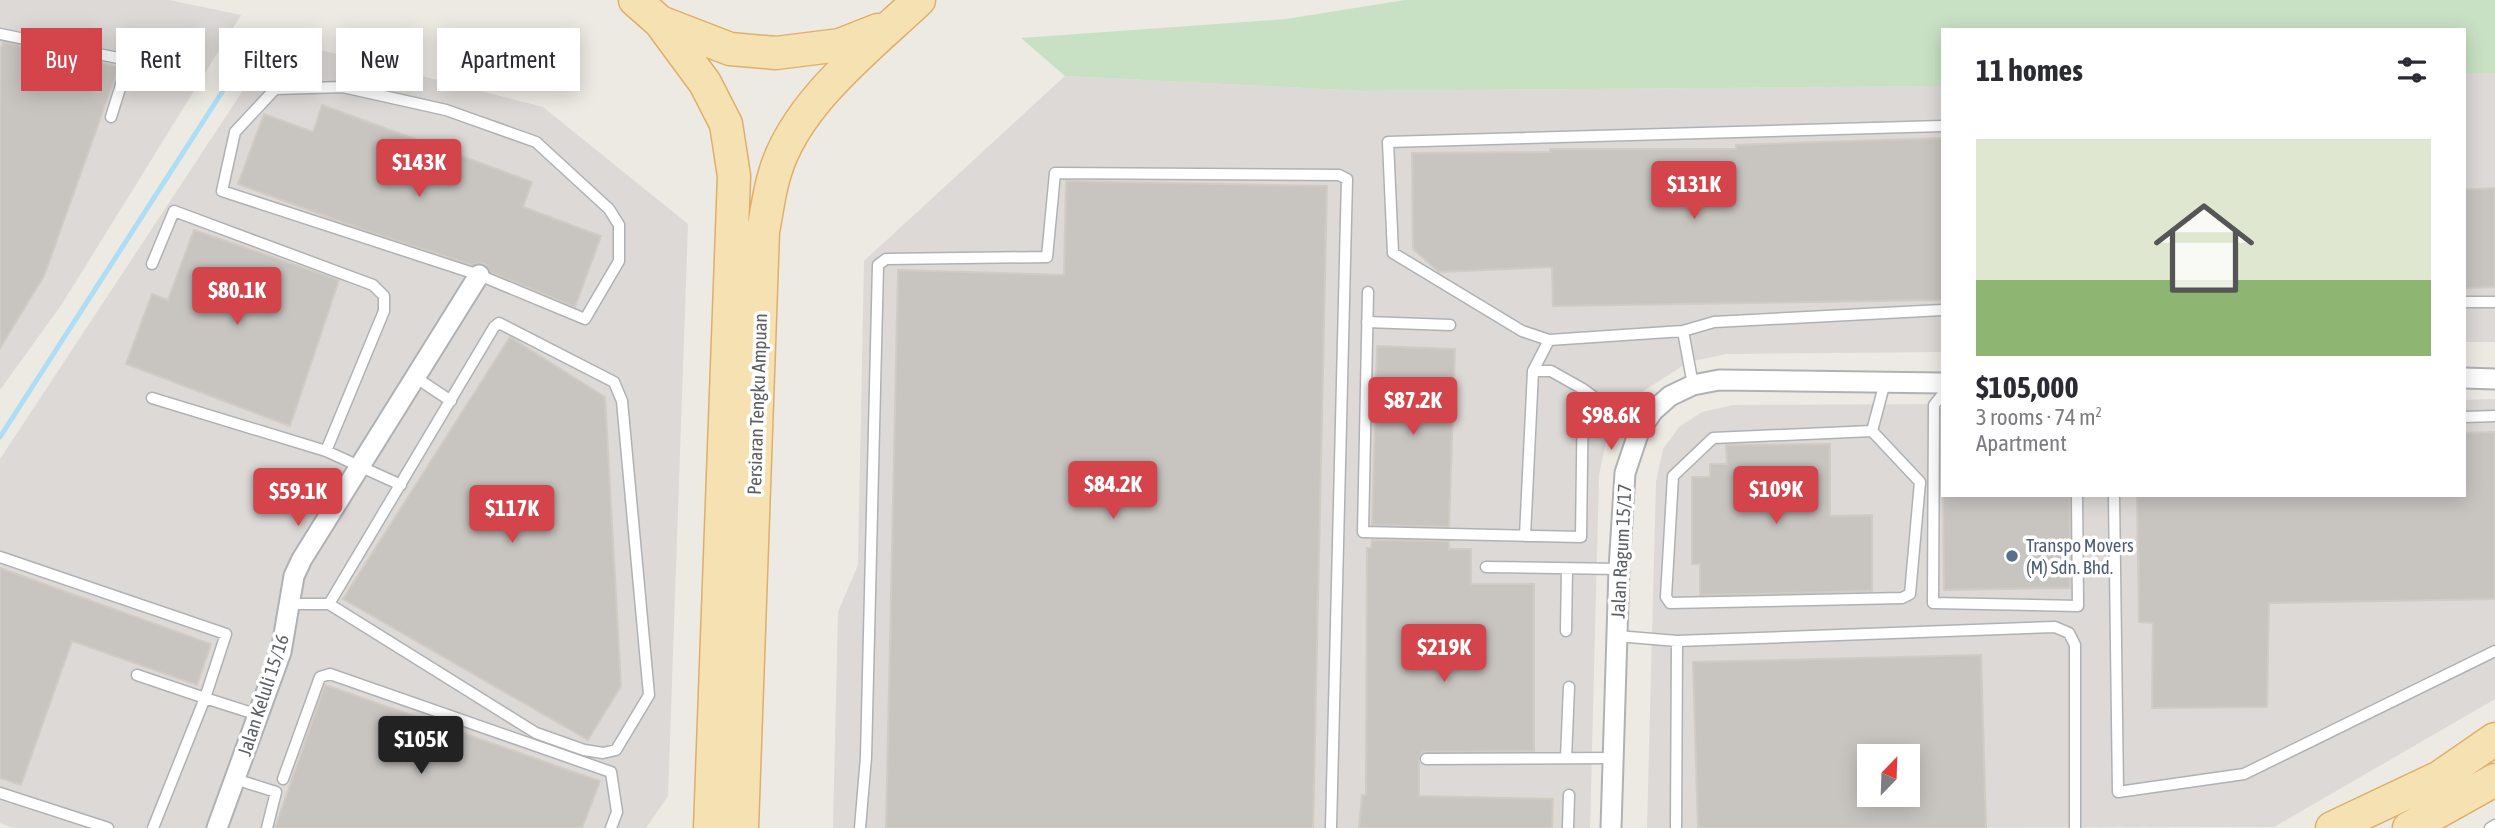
<!DOCTYPE html>
<html lang="en">
<head>
<meta charset="utf-8">
<style>
	body { margin:0; font-family:"Asap Condensed",sans-serif; background:#f7f7f7; color:#2b2b33; height:100vh; display:flex; flex-direction:column; font-size:26px; white-space:nowrap }
	* { box-sizing:border-box; margin:0 }
	p { font-size:23px; color:#7c7c81 }
	.icon { flex:none; width:38px; height:38px; fill:none; stroke:currentColor; stroke-width:2; stroke-linecap:round; stroke-linejoin:round }
	.map { position:relative; flex:1; overflow:hidden }
	.sheet { position:absolute; left:1941px; top:28px; width:525px; height:469px; display:flex; flex-direction:column; background:#fff; border-radius:0px; box-shadow:0 4px 18px #0003 }
	.sheet>* { flex:none }
	.top-card { position:absolute; left:21px; top:28px; width:665px; height:63px; display:flex; gap:14px }
	.needle { width:46px; rotate:23deg }
	.controls { position:absolute; left:1857px; top:744px; display:grid; gap:14px }
	.controls a { display:grid; place-items:center; width:63px; height:63px; border-radius:0px; background:#fff; box-shadow:0 4px 18px #0003; font-size:35px }
	.price { position:absolute; translate:-50% -60px; padding:0 16px; border-radius:7px; background:#d3444b; color:#fff; font-size:23px; line-height:46px; filter:drop-shadow(0 2px 4px #0008) }
	.price::after { content:''; position:absolute; left:50%; top:42px; width:21px; height:16px; margin-left:-10px; background:inherit; clip-path:polygon(0 0,100% 0,50% 100%) }
	.price.on { background:#222; color:#fff }
	ul { padding:0; list-style:none }
	li { display:grid; align-content:center; gap:14px; height:371px; padding:0 35px }
	li span { display:grid; place-items:center; height:217px; border-radius:0px; color:#555 }
	li>.icon { margin-inline-start:auto }
	span .icon { width:126px; height:126px; fill:#fffc; stroke-width:1 }
	li b { font-size:30px }
	h2 { display:flex; justify-content:space-between; align-items:center; height:84px; padding:0 35px; font-size:30px }
	.tag { padding:0 24px; border-radius:0px; background:#fff; box-shadow:0 4px 18px #0003; font-size:24px; line-height:63px }
	.tag.on { background:#d3444b; color:#fff }
	.map>svg:first-child { display:block }
</style>
</head>
<body>
<div class="map">
<svg width="2495" height="828" viewBox="0 0 2495 828">
	<rect width="100%" height="100%" fill="#edeae4"/>
	<path fill="#dcd9d6" fill-rule="evenodd" d="M0 0H169L241 15 62 304 0 390Z
		M277 39 543 107 688 224 668 796 646 828H14L0 823V459Z
		M2464 73H2495V342H2464Z
		M1065 76 1362 91 1942 86V352L1726 354 1689 362 1645 390 1627 405 1609 426 1599 475 1590 828H833L838 612 858 565 864 261Z
		M2495 399V699L2274 827 1647 828 1656 482 1663 449 1679 427 1702 412 1733 405 1942 404V495H2464V400ZM1869 756H1908V794H1869Z"/>
	<path fill="#c8e1c4" d="M1405 0H2495V73H2464V30H1942V86L1362 91 1065 76 1021 38 1286 19Z"/>
	<g fill="none" stroke-linecap="round" stroke-linejoin="round">
		<path stroke="#addef4" stroke-width="5" d="M0 437 235 72"/>
	</g>
	<path fill="#c8c5c1" stroke="#d1cbc3" stroke-width="2" fill-rule="evenodd" d="M3 42 118 67V69L44 276 0 348V50Z
		M322 105 532 182 523 207 601 236 575 307 490 272 485 264 479 263 472 265 358 228 238 184 264 114 313 132Z
		M1942 138V300L1553 306 1552 267 1439 272 1413 249 1412 153 1550 152V149H1736V145Z
		M1066 181 1327 186 1313 828H886L898 270 1064 275Z
		M2495 188V287L2464 288V190Z
		M194 230 339 280 290 426 126 364 152 294 168 300Z
		M510 337 605 397 621 686 588 740 343 599Z
		M1377 346 1455 349 1449 527 1372 525Z
		M2495 432V599L2269 603 2267 707 2152 708 2153 623 2139 622 2137 495H2464V433Z
		M1830 444V516L1872 515V591L1700 595V564H1692V477H1710V464H1727L1726 445Z
		M1943 495H2070V588L1944 590Z
		M1372 540 1449 541V549H1471V584H1534V751L1423 752 1419 758V796L1553 799 1552 828H1359L1362 795H1366L1367 548H1371Z
		M0 568 211 644 197 685 72 641 21 785 0 778Z
		M1981 655 1986 828H1698L1693 662ZM1869 756H1908V794H1869Z
		M325 685 600 781 582 828H275Z"/>
	<g fill="none" stroke-linecap="round" stroke-linejoin="round">
		<g stroke="#afb2b5" stroke-width="13">
			<path id="service" d="M0 34 123 59 126 69 111 117
				M343 87 446 110 536 142 609 209 619 225V261L585 319 479 275 222 191 235 132 275 89Z
				M1942 126 1388 142 1393 253 1522 331 1549 340 1683 331 1714 322 1942 310
				M1368 292 1363 532 1581 537 1583 389
				M2464 302H2495
				M1367 322 1450 325
				M1683 331 1693 385
				M1533 371 1549 340
				M415 377 451 401
				M1942 395 1934 405 1933 603 2078 606 2077 495
				M152 398 326 451 384 311V296L373 285 174 211 152 264
				M2464 417 2495 416
				M1872 431 1920 482 1910 594 1902 598 1670 603 1666 597 1673 476 1713 438 1872 431 1885 382
				M326 451 401 485
				M2114 495 2118 792 2244 774 2495 651
				M1525 536 1533 371H1551L1583 389 1639 431
				M0 557 226 634 205 698 137 675
				M1486 567 1619 569
				M289 604H329L536 733 584 750 603 753 616 750 649 695 622 401 614 382 499 323 494 327 329 604
				M1566 631 1567 569
				M1617 636 1677 641 2055 627 2069 633 2075 645V828
				M1566 758 1569 687
				M1426 759 1613 758
				M235 779 276 792 267 828
				M283 779 320 677 330 674 611 772 617 812 611 828
				M0 793 108 828
				M153 828 205 698 258 715
				M860 828 866 757 878 265 886 259 1047 257 1055 173 1339 175 1347 179 1331 828
				M1568 828 1569 795
				M1676 828 1677 641
				M2490 828 2495 825"/>
		</g>
		<g stroke="#afb2b5" stroke-width="23">
			<path id="minor" d="M2464 378 2495 379
				M217 828 281 652 294 576 302 559 479 275
				M1611 828 1619 569 1625 473 1639 431 1653 411 1670 396 1693 385 1719 380 1942 383"/>
		</g>
		<g stroke="#dfaf6a" stroke-width="35">
			<path id="primary" d="M635 0 660 22 730 49 776 53 840 45 878 30
				M660 22 705 83 726 124 734 176 710 828
				M742 828 763 231C767 212 769 191 775 173 795 104 868 48 919 0
				M2332 828 2440 777 2495 739
				M2409 828 2495 780"/>
		</g>
		<use href="#service" stroke="#fff" stroke-width="10"/>
		<use href="#minor" stroke="#fff" stroke-width="19"/>
		<use href="#primary" stroke="#f5e1b1" stroke-width="32"/>
	</g>
	<circle fill="#5c6f8a" stroke="#fff" stroke-width="2.5" cx="2012" cy="556" r="7"/>
	<g text-anchor="middle" dominant-baseline="central" stroke-width="7" stroke-linejoin="round" paint-order="stroke">
		<g font-size="19" fill="#5c6063" stroke="#fff">
			<text transform="translate(757 404) rotate(-88)">Persiaran Tengku Ampuan</text>
			<text transform="translate(1621 551) rotate(-87)">Jalan Ragum 15/17</text>
			<text transform="translate(263 695) rotate(-72)">Jalan Keluli 15/16</text>
		</g>
		<g font-size="19" fill="#4e5e75" stroke="#fff" text-anchor="start">
			<text x="2026" y="545">Transpo Movers<tspan x="2026" dy="22">(M) Sdn. Bhd.</tspan></text>
		</g>
	</g>
</svg>
<div class="controls">
<a><svg class="needle" viewBox="-14 -14 28 28"><path d="M0-13l5 13h-10z" fill="#e53935"/><path d="M0 13l5-13h-10z" fill="#7c7c81"/></svg></a>
</div>
<b class="price" style="left:419px;top:199px">$143K</b>
<b class="price" style="left:1694px;top:221px">$131K</b>
<b class="price" style="left:237px;top:327px">$80.1K</b>
<b class="price" style="left:1413px;top:437px">$87.2K</b>
<b class="price" style="left:1611px;top:452px">$98.6K</b>
<b class="price" style="left:1113px;top:521px">$84.2K</b>
<b class="price" style="left:1776px;top:526px">$109K</b>
<b class="price" style="left:298px;top:528px">$59.1K</b>
<b class="price" style="left:512px;top:545px">$117K</b>
<b class="price" style="left:1444px;top:684px">$219K</b>
<b class="price on" style="left:421px;top:776px">$105K</b>
<div class="top-card">
<a class="tag on">Buy</a>
<a class="tag">Rent</a>
<a class="tag">Filters</a>
<a class="tag">New</a>
<a class="tag">Apartment</a>
</div>
<section class="sheet">
<h2>11 homes<svg class="icon" aria-label="filters" viewBox="0 0 24 24"><path d="M4 7h16M4 17h16"/><circle cx="9" cy="7" r="2"/><circle cx="15" cy="17" r="2"/></svg></h2>
<ul>
<li><span style="background:linear-gradient(#dfe7d0 65%,#8fb573 0)"><svg class="icon" aria-label="home" viewBox="0 0 24 24"><path d="M3 11l9-7 9 7M6 9v11h12V9"/></svg></span><div><b>$105,000</b><p>3 rooms · 74 m²</p><p>Apartment</p></div></li>
</ul>
</section>
</div>
</body>
</html>
